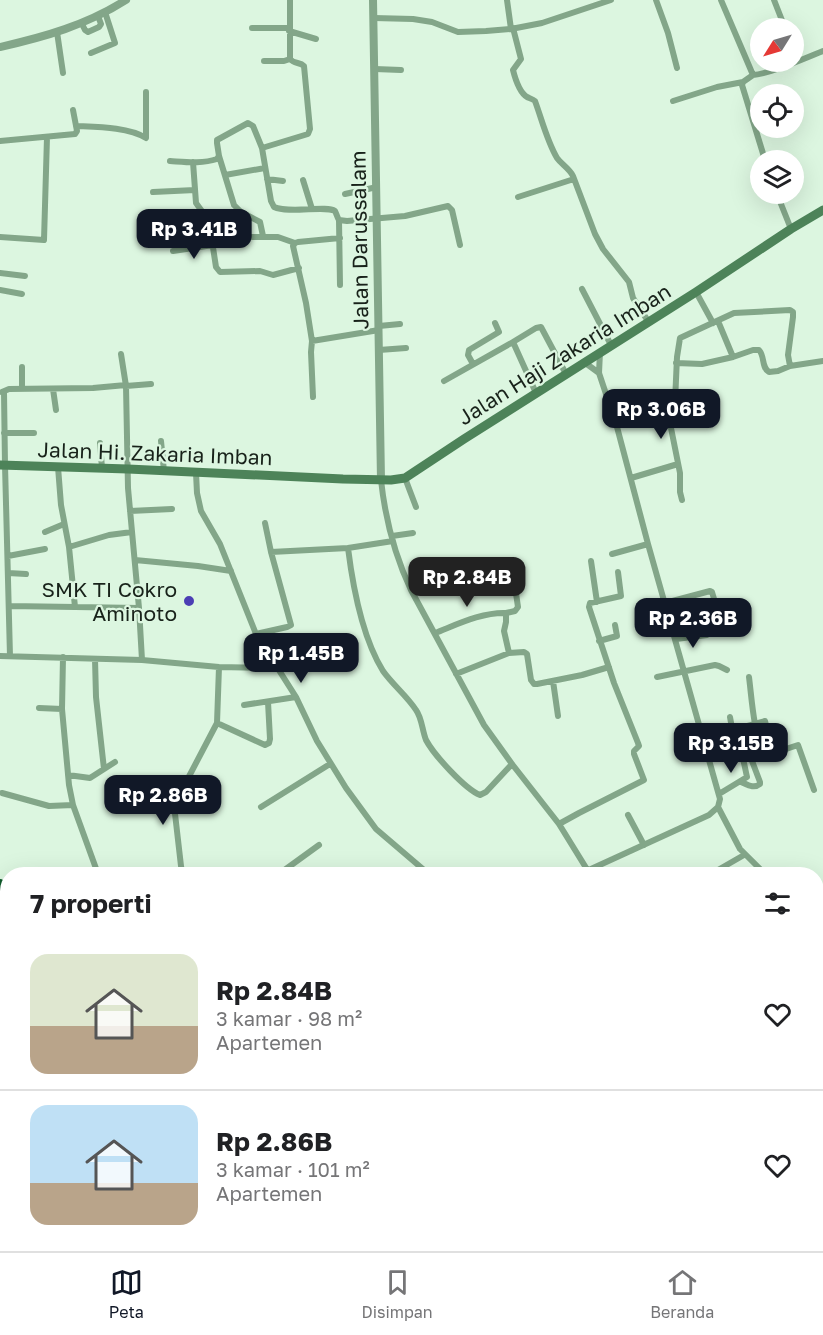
<!DOCTYPE html>
<html lang="id">
<head>
<meta charset="utf-8">
<style>
	body { margin:0; font-family:"Golos Text",sans-serif; background:#f6f6f6; color:#202124; height:100vh; display:flex; flex-direction:column; font-size:22px; white-space:nowrap }
	* { box-sizing:border-box; margin:0 }
	p { font-size:20px; color:#757577 }
	.icon { flex:none; width:33px; height:33px; fill:none; stroke:currentColor; stroke-width:2; stroke-linecap:round; stroke-linejoin:round }
	.map { position:relative; flex:1; overflow:hidden }
	.panel { position:absolute; left:0px; top:867px; width:824px; height:384px; display:flex; flex-direction:column; background:#fff; border-radius:24px 24px 0 0; box-shadow:0 6px 24px #0002 }
	.panel>* { flex:none }
	.needle { width:39px; rotate:233deg }
	.buttons { position:absolute; left:750px; top:18px; display:grid; gap:12px }
	.buttons a { display:grid; place-items:center; width:54px; height:54px; border-radius:50%; background:#fff; box-shadow:0 6px 24px #0002; font-size:30px }
	.price { position:absolute; translate:-50% -51px; padding:0 14px; border-radius:12px; background:#111827; color:#fff; font-size:20px; line-height:39px; filter:drop-shadow(0 2px 3px #0008) }
	.price::after { content:''; position:absolute; left:50%; top:36px; width:18px; height:14px; margin-left:-9px; background:inherit; clip-path:polygon(0 0,100% 0,50% 100%) }
	.price.on { background:#222; color:#fff }
	ul { padding:0; list-style:none }
	li { display:flex; align-items:center; gap:18px; height:150px; padding:0 30px }
	li+li { border-top:2px solid #e0e0e0 }
	li span { display:grid; place-items:center; flex:none; width:168px; height:120px; border-radius:18px; color:#555 }
	li>.icon { margin-inline-start:auto }
	span .icon { width:72px; height:72px; fill:#fffc; stroke-width:1 }
	li b { font-size:26px }
	h2 { display:flex; justify-content:space-between; align-items:center; height:72px; padding:0 30px; font-size:26px }
	.tabs { display:flex; justify-content:space-around; align-items:center; height:84px; border-top:2px solid #e0e0e0; background:#fff; font-size:16px; color:#757577 }
	.tabs a { display:grid; justify-items:center; gap:3px }
	.tabs .on { color:#111827 }
	.map>svg:first-child { display:block }
</style>
</head>
<body>
<div class="map">
<svg width="823" height="1251" viewBox="0 0 823 1251">
	<rect width="100%" height="100%" fill="#dcf6e0"/>
	<g fill="none" stroke-linecap="round" stroke-linejoin="round">
		<path stroke="#83a689" stroke-width="6" d="M290 0V59C294 64 300 62 304 66L310 129 308 134 262 148 271 201 274 207C289 214 326 205 335 211 336 213 338 219 339 220L347 221 405 216 448 206 452 210 460 245
			M507 0 511 29
			M656 0 668 33 677 68
			M721 0 753 75C770 74 806 58 823 51
			M774 0 785 28
			M374 18 413 19 432 22 458 32 486 31 511 29 542 23 611 0
			M82 24 85 30 88 32 99 27 101 24 98 16
			M252 28H289
			M513 28 521 59 513 70C515 78 519 92 527 97 529 98 533 99 535 101 542 120 547 141 557 158 562 165 569 168 573 176L595 234 603 249 629 282 633 298 648 321
			M289 31 316 39
			M57 32 63 73
			M794 47 799 60
			M91 53 115 43 105 12
			M264 61H284L290 59
			M375 69 401 70
			M753 75 743 82 742 85 765 160
			M673 101 717 87 743 82
			M76 126C97 127 128 127 146 138V92
			M0 141 75 134 77 131 73 110
			M219 156 234 205 241 212 260 222 263 236
			M170 161C186 162 202 164 217 159L219 156 217 143V140L248 123 253 126 262 148
			M225 175 265 168
			M267 179 283 181
			M303 180 312 209
			M153 192 195 190
			M345 194 377 187
			M777 194 791 229
			M518 197 574 179
			M339 220 340 285
			M207 226 212 241 216 267 220 272 260 271 273 275 299 268
			M145 232 207 226 204 214 196 203 193 162
			M0 237 44 240 47 137
			M247 237H278L295 243
			M340 238 298 242 295 243 293 246 306 303 312 341 379 330
			M173 251 213 245
			M0 273 25 276
			M582 289 611 345
			M0 290 22 294
			M696 292 713 323
			M379 326 400 324
			M312 341 311 352 313 397
			M513 342 536 328 541 327 566 374
			M379 350 406 348
			M733 357 753 350H759C765 356 761 367 769 372L778 371 790 366 823 361
			M584 362 599 373
			M676 363 702 364 733 357 718 321
			M473 364 468 355 469 350 499 332 495 323
			M22 367V389
			M444 381 513 342 536 393
			M126 386 151 384
			M53 389 56 410
			M2 392 9 389 93 388 126 385
			M4 392 5 465 10 656
			M4 433H34
			M161 441 164 471
			M100 443 102 468
			M196 473 197 493 201 511 220 544 256 634 296 697 317 741 346 788 376 829 424 870 427 874
			M405 478 416 507
			M631 478 678 464
			M381 480C385 517 395 556 411 590L484 725 512 764 559 824 588 871
			M682 500 680 492V473L668 413 669 408 675 402 677 357 680 338 734 313 790 310 793 312V317L788 355 790 366
			M130 511 172 509
			M45 532 64 524
			M392 536 413 533
			M393 541 348 548C353 588 362 637 383 671 393 685 407 696 416 710 422 718 422 730 426 740 434 755 465 789 480 795L486 792 512 764
			M69 547 109 535 132 532
			M271 552 348 548
			M612 554 648 544
			M8 556 45 549
			M135 560 198 566 231 571
			M591 561 597 602
			M8 573 26 574
			M411 590C435 583 460 579 485 572 492 569 500 565 507 564L513 573 518 607 515 611 506 613V622L504 631 509 653
			M665 603 710 591 712 592 718 612
			M9 606 75 607 69 547 61 505 58 467
			M75 607 139 608
			M435 633C456 625 482 612 506 613
			M256 634 287 627 291 625 271 552 265 523
			M676 639 707 635
			M599 641 617 636 615 625
			M0 656 142 660 139 608 128 488 126 386 121 354
			M63 657 62 709 69 785 73 805 98 874
			M95 659 96 697 104 769
			M142 660 219 667 278 668
			M456 674 509 653 524 652 527 654 531 680 534 684H537L582 675 609 667
			M657 677 715 665 719 666 727 670
			M749 677C751 693 752 708 755 724
			M553 681 558 716
			M244 705 296 697
			M39 708 62 709
			M730 717 733 734
			M217 723 265 745 269 743 270 739 268 702
			M733 730 765 721 773 753
			M706 747 733 737C742 747 744 764 747 777L719 794
			M68 775 90 778 115 762
			M741 782C748 785 754 789 760 784V782L752 761 753 760 798 745 814 790
			M2 793 49 806 73 805
			M261 807 330 764
			M718 807 740 849 765 874
			M628 815 644 845
			M559 824 579 813 644 780 634 754V751L639 746 638 743 614 683 589 607 590 603 621 596 618 572
			M180 874 182 871 181 866 174 805 217 723 219 667
			M279 874 319 845
			M580 874 709 815 718 807 720 799 648 544 617 427 599 373 600 352
			M711 874 744 855
			M816 949 823 950
			M0 989 8 1000
			M0 1015 8 1012
			M240 1244 242 1251
			M352 1244 353 1251
			M541 1244 545 1251
			M574 1244 577 1251
			M623 1244 626 1251
			M681 1251 704 1244"/>
		<path stroke="#83a689" stroke-width="8" d="M373 0 381 480
			M0 47C44 37 87 25 126 0"/>
		<path stroke="#4d8359" stroke-width="9" d="M0 465 128 469 343 479 391 480 405 478 464 439 696 292 791 229 823 210"/>
		<path stroke="#105c2c" stroke-width="10" d="M0 884 8 891
			M181 1244 183 1251"/>
	</g>
	<circle fill="#4b3eb4" stroke="#dcf6e0" stroke-width="2" cx="189" cy="601" r="6"/>
	<g text-anchor="middle" dominant-baseline="central" stroke-width="4.5" stroke-linejoin="round" paint-order="stroke">
		<g font-size="21" fill="#18221a" stroke="#dcf6e0">
			<text transform="translate(359 240) rotate(-91)">Jalan Darussalam</text>
			<text transform="translate(564 354) rotate(-32)">Jalan Haji Zakaria Imban</text>
			<text transform="translate(155 453) rotate(2)">Jalan Hi. Zakaria Imban</text>
		</g>
		<g font-size="21" fill="#18221a" stroke="#dcf6e0" text-anchor="end">
			<text x="177" y="589">SMK TI Cokro<tspan x="177" dy="24">Aminoto</tspan></text>
		</g>
	</g>
</svg>
<div class="buttons">
<a><svg class="needle" viewBox="-14 -14 28 28"><path d="M0-13l5 13h-10z" fill="#e53935"/><path d="M0 13l5-13h-10z" fill="#757577"/></svg></a>
<a><svg class="icon" aria-label="locate" viewBox="0 0 24 24"><circle cx="12" cy="12" r="6"/><path d="M12 2v4M12 18v4M2 12h4M18 12h4"/></svg></a>
<a><svg class="icon" aria-label="layers" viewBox="0 0 24 24"><path d="M12 4l9 5-9 5-9-5zM3 14l9 5 9-5"/></svg></a>
</div>
<b class="price" style="left:194px;top:260px">Rp 3.41B</b>
<b class="price" style="left:661px;top:440px">Rp 3.06B</b>
<b class="price on" style="left:467px;top:608px">Rp 2.84B</b>
<b class="price" style="left:693px;top:649px">Rp 2.36B</b>
<b class="price" style="left:301px;top:684px">Rp 1.45B</b>
<b class="price" style="left:731px;top:774px">Rp 3.15B</b>
<b class="price" style="left:163px;top:826px">Rp 2.86B</b>
<section class="panel">
<h2>7 properti<svg class="icon" aria-label="filters" viewBox="0 0 24 24"><path d="M4 7h16M4 17h16"/><circle cx="9" cy="7" r="2"/><circle cx="15" cy="17" r="2"/></svg></h2>
<ul>
<li><span style="background:linear-gradient(#dfe7d0 60%,#b9a48a 0)"><svg class="icon" aria-label="home" viewBox="0 0 24 24"><path d="M3 11l9-7 9 7M6 9v11h12V9"/></svg></span><div><b>Rp 2.84B</b><p>3 kamar · 98 m²</p><p>Apartemen</p></div><svg class="icon" aria-label="heart" viewBox="0 0 24 24"><path d="M12 20l-8-8c-3-5 5-10 8-4 3-6 11-1 8 4z"/></svg></li>
<li><span style="background:linear-gradient(#bfe0f5 65%,#b9a48a 0)"><svg class="icon" aria-label="home" viewBox="0 0 24 24"><path d="M3 11l9-7 9 7M6 9v11h12V9"/></svg></span><div><b>Rp 2.86B</b><p>3 kamar · 101 m²</p><p>Apartemen</p></div><svg class="icon" aria-label="heart" viewBox="0 0 24 24"><path d="M12 20l-8-8c-3-5 5-10 8-4 3-6 11-1 8 4z"/></svg></li>
</ul>
</section>
</div>
<nav class="tabs">
<a class="on"><svg class="icon" aria-label="map" viewBox="0 0 24 24"><path d="M3 6l6-2 6 2 6-2v14l-6 2-6-2-6 2zM9 4v14M15 6v14"/></svg>Peta</a>
<a><svg class="icon" aria-label="saved" viewBox="0 0 24 24"><path d="M7 4h10v16l-5-4-5 4z"/></svg>Disimpan</a>
<a><svg class="icon" aria-label="home" viewBox="0 0 24 24"><path d="M3 11l9-7 9 7M6 9v11h12V9"/></svg>Beranda</a>
</nav>
</body>
</html>
